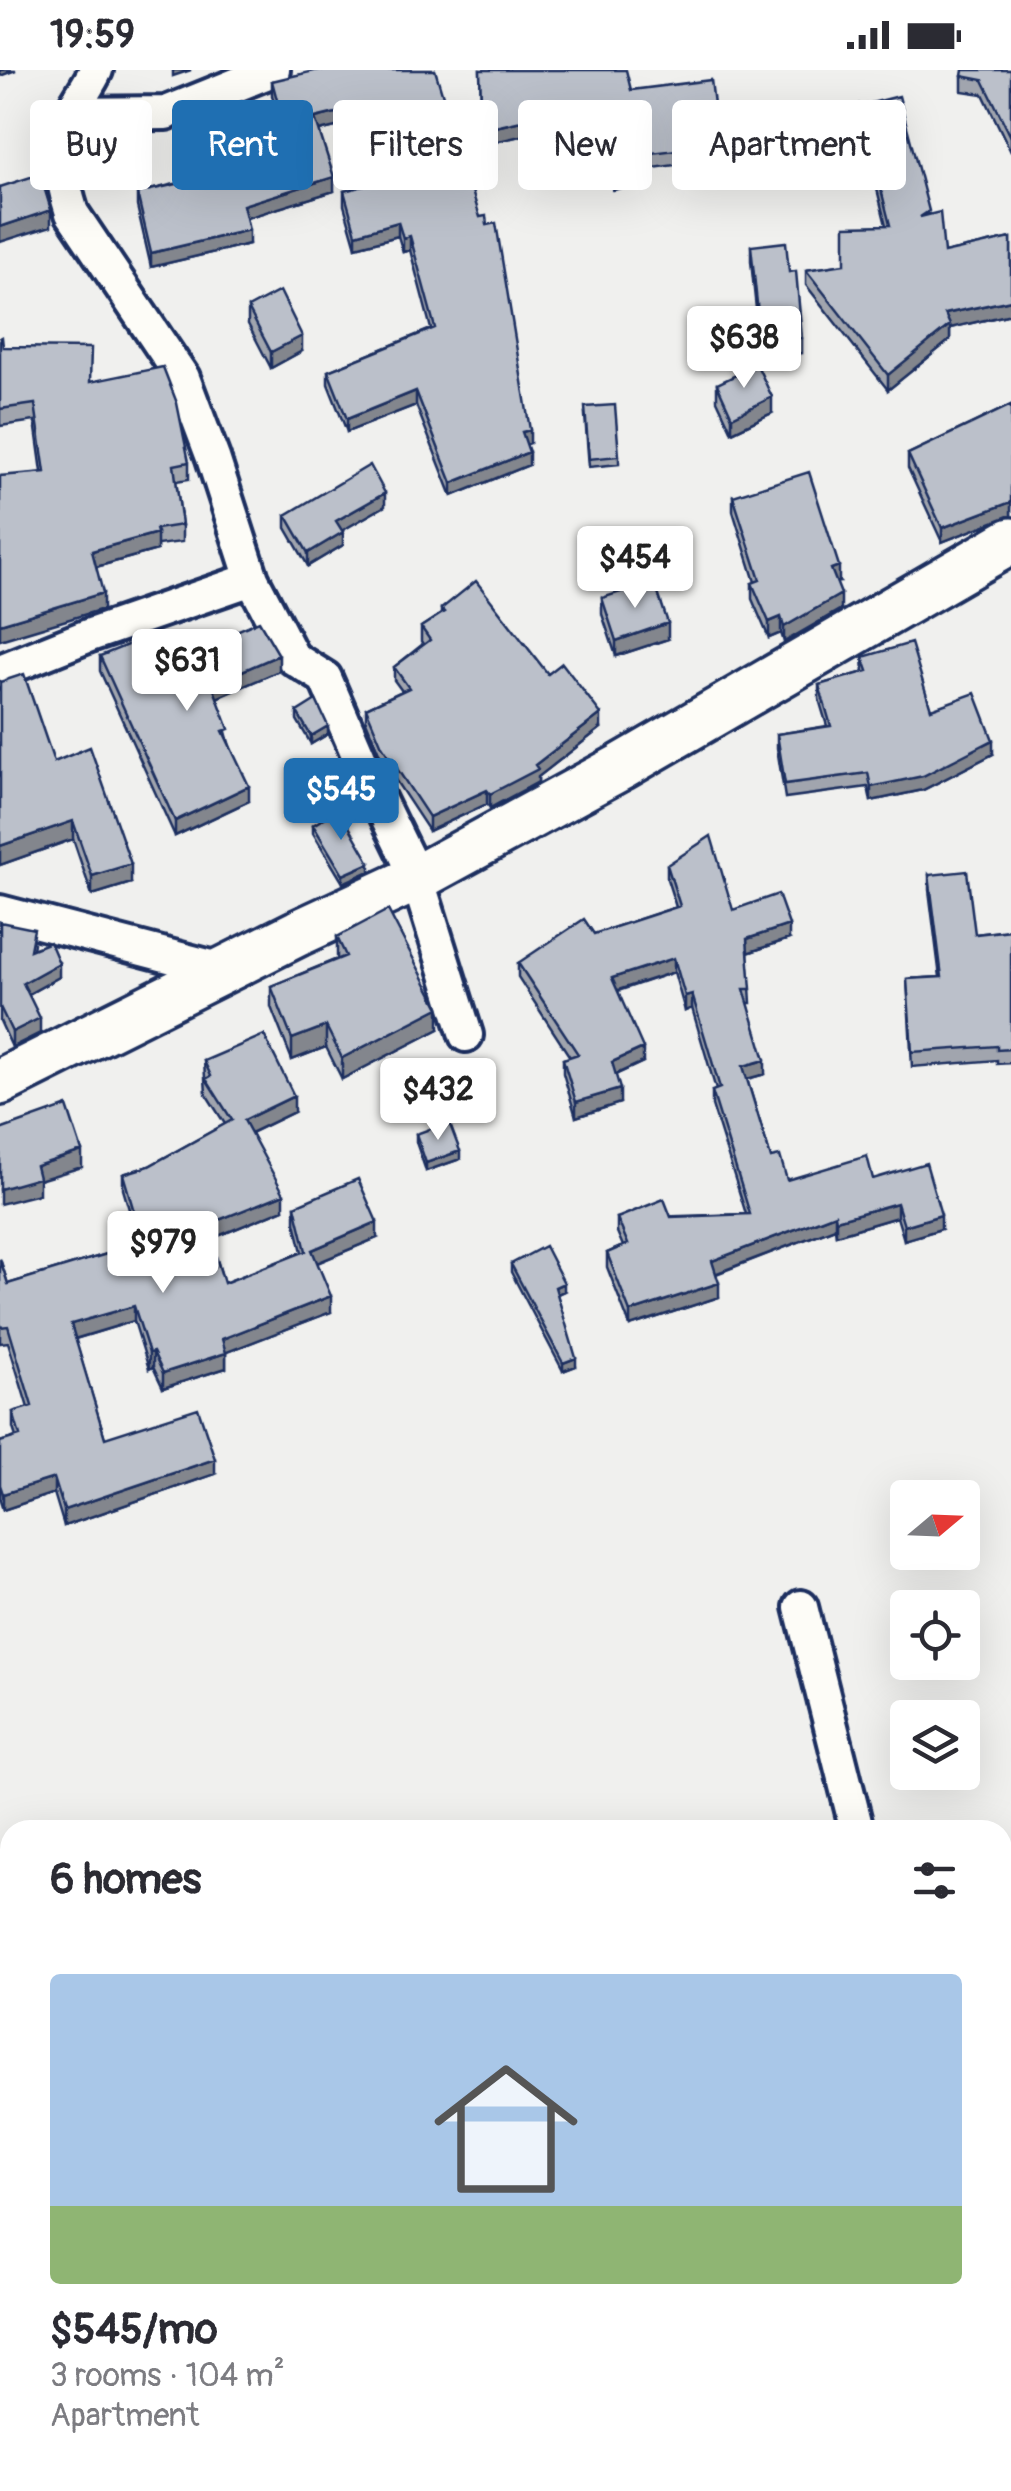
<!DOCTYPE html>
<html lang="en">
<head>
<meta charset="utf-8">
<style>
	body { margin:0; font-family:Pangolin,sans-serif; background:#f2f2f3; color:#2b2b33; height:100vh; display:flex; flex-direction:column; font-size:38px; white-space:nowrap }
	* { box-sizing:border-box; margin:0 }
	p { font-size:32px; color:#7c7c81 }
	.icon { flex:none; width:55px; height:55px; fill:none; stroke:currentColor; stroke-width:2; stroke-linecap:round; stroke-linejoin:round }
	.map { position:relative; flex:1; overflow:hidden }
	.details { position:absolute; left:0px; top:1750px; width:1012px; height:672px; display:flex; flex-direction:column; background:#fff; border-radius:30px 30px 0 0; box-shadow:0 10px 40px #0002 }
	.details>* { flex:none }
	.banner { position:absolute; left:30px; top:30px; width:952px; height:90px; display:flex; gap:20px }
	.needle { width:65px; rotate:71deg }
	.fabs { position:absolute; left:890px; top:1410px; display:grid; gap:20px }
	.fabs a { display:grid; place-items:center; width:90px; height:90px; border-radius:10px; background:#fff; box-shadow:0 10px 40px #0002; font-size:50px }
	.price { position:absolute; translate:-50% -85px; padding:0 22px; border-radius:10px; background:#fff; color:#222; font-size:32px; line-height:65px; filter:drop-shadow(0 2px 5px #0008) }
	.price::after { content:''; position:absolute; left:50%; top:60px; width:30px; height:22px; margin-left:-15px; background:inherit; clip-path:polygon(0 0,100% 0,50% 100%) }
	.price.on { background:#1f6fb2; color:#fff }
	ul { padding:0; list-style:none }
	li { display:grid; align-content:center; gap:20px; height:530px; padding:0 50px }
	li+li { border-top:2px solid #e1e1e2 }
	li span { display:grid; place-items:center; height:310px; border-radius:10px; color:#555 }
	li>.icon { margin-inline-start:auto }
	span .icon { width:180px; height:180px; fill:#fffc; stroke-width:1 }
	li b { font-size:42px }
	h2 { display:flex; justify-content:space-between; align-items:center; height:120px; padding:0 50px; font-size:42px }
	.chip { padding:0 35px; border-radius:10px; background:#fff; box-shadow:0 10px 40px #0002; font-size:35px; line-height:90px }
	.chip.on { background:#1f6fb2; color:#fff }
	.status { display:flex; justify-content:space-between; align-items:center; height:70px; padding:0 50px; background:#fff; direction:ltr }
	.status svg { height:28px; fill:currentColor }
	.map>svg:first-child { display:block }
</style>
</head>
<body>
<div class="status"><b>19:59</b><svg viewBox="0 0 49 12"><path d="M0 12V9h3v3zM5 12V6h3v6zM10 12V3h3v9zM15 12V0h3v12zM26 1h20v11H26zM47 4h2v5h-2z"/></svg></div>
<div class="map">
<svg width="1011" height="2421" viewBox="0 0 1011 2421">
	<rect width="100%" height="100%" fill="#f0f0ee"/>
	<filter id="ink" filterUnits="userSpaceOnUse"><feTurbulence type="fractalNoise" baseFrequency=".01" numOctaves="2"/><feDisplacementMap in="SourceGraphic" scale="20" xChannelSelector="R" yChannelSelector="G"/><feConvolveMatrix kernelMatrix="1 2 1 2 8 2 1 2 1" color-interpolation-filters="sRGB"/></filter>
	<g filter="url(#ink)">
		<g fill="none" stroke-linecap="round" stroke-linejoin="round">
			<g stroke="#1b2f5e" stroke-width="40">
				<path id="street" d="M96 0C89 15 79 28 72 42 57 76 61 109 72 143L183 308 213 388 252 509 293 588 325 608 369 710 417 808 466 965
					M71 44 166 43 273 0
					M0 601 90 565 252 509
					M0 842 223 900
					M801 1537 857 1760
					M0 2188 10 2226
					M1002 2192 1011 2209
					M0 2382 10 2366"/>
			</g>
			<g stroke="#1b2f5e" stroke-width="52">
				<path id="secondary" d="M0 1012 298 863 417 808 621 697 1011 471"/>
			</g>
			<use href="#street" stroke="#fdfcf7" stroke-width="32"/>
			<use href="#secondary" stroke="#fdfcf7" stroke-width="45"/>
		</g>
		<path fill="#a1a5ae" stroke="#1b2f5e" stroke-width="2.5" d="M435 0 530 373 526 374 529 395 452 426 416 335 347 362 328 314V301L431 259 410 180 403 182 398 166 356 177 344 135V121L390 109 373 48 319 61 334 121 246 148 249 174 151 197 137 136V123L196 109 183 62V48L227 67 278 50 272 25V11Z
			M480 0 631 20 719 75V89L653 98V110L613 120 596 48 482 75Z
			M1011 0V82L983 24 962 21V6Z
			M860 36 929 144 944 183 1011 168V244L950 258V270L888 320 806 215V200L845 194 886 155 860 51Z
			M751 176 789 202 802 268V283L761 287 751 191Z
			M248 238 302 281 271 298 248 254Z
			M0 268 3 277 91 312 189 392V409L176 411 182 455V472L157 475V480L96 497 103 539 42 402 35 351 0 356Z
			M717 314 772 343 732 362 717 330Z
			M1011 335V445L942 472 908 398V384Z
			M585 345 619 386V394L589 397Z
			M733 426 839 512H836L841 539 784 572 781 563 769 568 752 529V513L755 512 733 441Z
			M385 436 342 460 343 475 308 496 286 458V445Z
			M602 528 668 569 616 586 602 544Z
			M441 539 548 604 601 658 538 707V712L490 738 487 734 429 761 382 690 366 651V638L402 621 394 610V597L423 574 421 571V557L441 544Z
			M100 586 154 597 279 601 217 627 229 673 249 731 175 766 100 601Z
			M863 587 931 639 993 684 923 720 871 731 868 717 785 728 777 678V664L827 656 819 629V615L864 602Z
			M0 612 54 692 131 813 92 825 73 769 0 795Z
			M297 642 328 664 311 674 297 650Z
			M313 755 370 801 343 813 313 763Z
			M667 795 733 840 789 869 748 883 751 933H748L765 1004 747 1009 771 1088 787 1110 873 1109 941 1159 904 1170 897 1147 836 1165 835 1158 716 1204 719 1227 630 1256 607 1197V1183L623 1176 617 1162V1148L746 1144 712 1035V1021L716 1020 692 938 685 941 674 902 618 921 643 992 615 1005 620 1033 576 1047 563 1003V989L570 987 518 907V893L594 864 676 837 667 809Z
			M929 805 975 864 1011 860V993L997 994V990L912 997 907 909 940 907 929 820Z
			M0 852 34 873 33 879 59 907 29 924 40 963 12 977 0 951Z
			M337 867 439 959 342 1009 326 977 292 990 271 937V916L337 889Z
			M204 991 294 1042 251 1063 284 1139 211 1169 224 1213 302 1182 295 1152V1136L377 1168 317 1193 331 1242 226 1282V1298L163 1318 153 1297 149 1299 134 1251 75 1269 105 1368 215 1404 64 1456 54 1423 3 1440 0 1431V1372L16 1367 13 1358V1342L28 1338 8 1272 0 1273V1189L8 1214 120 1180V1176L138 1170 123 1119V1104L149 1096 225 1054 206 1024Z
			M416 1064 460 1089 426 1101 416 1072Z
			M511 1194 564 1221 557 1224 576 1296 563 1301 511 1202Z
			M1011 1855V1959L1004 1942 1002 1943Z"/>
		<path fill="#83868d" stroke="#1b2f5e" stroke-width="2.5" d="M0 0H16L0 6Z
			M173 0H191L173 6Z
			M373 34V48L315 62V48Z
			M596 34V48L482 75V60Z
			M653 95V110L613 120V105Z
			M334 107V121L243 149V135Z
			M51 140V156L0 172V157Z
			M398 152V166L356 177V164Z
			M249 160V174L151 197V183Z
			M410 166V180L403 182V168Z
			M1011 230V244L950 258V270L888 320V305L945 244Z
			M302 266V281L271 298V282Z
			M416 321V335L347 362V349Z
			M772 327V343L732 362V347Z
			M530 360V373L522 376V362Z
			M529 382V395L452 426V413Z
			M385 423V436L336 464V451Z
			M1011 432V445L942 472V458Z
			M343 462V475L308 496V483Z
			M157 463V480L92 498V481Z
			M839 496V512L831 514V499Z
			M103 523V539L0 570V554Z
			M841 524V539L784 572V557Z
			M781 547V563L769 568V552Z
			M668 553V569L616 586V571Z
			M279 585V601L212 630V614Z
			M601 644V658L538 707V712L490 738V724L535 695Z
			M328 656V664L311 674V666Z
			M993 670V684L923 720 871 731V717Z
			M249 716V731L175 766V751Z
			M487 720V734L429 761V747Z
			M73 751V769L0 795V776Z
			M370 793V801L343 813V805Z
			M131 794V813L92 825V806Z
			M789 855V869L747 883V869Z
			M674 888V902L612 922V908Z
			M59 893V907L23 927V913Z
			M692 924V938L685 941V926Z
			M439 938V959L342 1009V988Z
			M40 948V963L12 977V962Z
			M326 956V977L292 990V969Z
			M643 978V992L612 1006V992Z
			M765 990V1004L743 1010V996Z
			M620 1019V1033L576 1047V1032Z
			M294 1026V1042L244 1066V1050Z
			M82 1081V1097L39 1110V1124L0 1134V1119L36 1096Z
			M460 1081V1089L426 1101V1093Z
			M284 1124V1139L206 1171V1155Z
			M897 1133V1147L836 1165V1150Z
			M835 1144V1158L712 1205V1191Z
			M941 1145V1159L904 1170V1156Z
			M377 1152V1168L312 1195V1180Z
			M564 1213V1221L555 1225V1217Z
			M719 1213V1227L630 1256V1242Z
			M331 1226V1242L222 1284V1269Z
			M134 1236V1251L71 1270V1254Z
			M153 1282V1297L149 1299V1283Z
			M226 1283V1298L163 1318V1303Z
			M576 1288V1296L563 1301V1293Z
			M215 1389V1404L64 1456V1440Z
			M54 1408V1423L3 1440V1424Z"/>
		<path fill="#bbc0ca" stroke="#1b2f5e" stroke-width="2.5" d="M318 0H435L480 147 486 146 487 155 496 153 530 360 522 362 529 382 452 413 416 321 347 349 328 301 435 258 410 166 403 168 398 152 356 164 344 121 394 108 373 34 315 48 334 107 243 135 249 160 151 183 137 123 199 109 183 48 220 38 227 67 282 49 272 11Z
			M480 0H626L631 20 711 10 719 75 651 83 653 95 613 105 596 34 482 60Z
			M963 0H1011V67L983 10 962 6Z
			M899 26 929 141 920 147 940 142 944 183 1011 168V230L945 244 950 255 888 305 806 200 845 194V156L890 155 860 36Z
			M40 104 51 140 0 157V117Z
			M786 172 789 202 796 201 802 268 761 272 751 176Z
			M280 221 302 266 271 282 248 238Z
			M2 267 3 277 91 278 90 312 163 297 177 333 189 392 174 395 182 455 156 459 157 463 92 481 103 523 0 554V406L45 402 35 334 0 339V268Z
			M757 295 772 327 732 347 717 314Z
			M615 335 619 386 589 389 585 337Z
			M1011 335V432L942 458 908 384Z
			M370 395 385 423 336 451 343 462 308 483 286 445Z
			M809 402 839 496 831 499 841 524 784 557 781 547 769 552 752 513 760 510 733 426Z
			M476 511 548 604 562 593 601 644 535 695 538 699 490 724 487 720 429 747 382 676 366 638 409 618 394 597 430 570 421 557 444 542 441 539Z
			M654 511 668 553 616 571 602 528Z
			M259 551 279 585 212 614 229 659 223 661 249 716 175 751 100 586 142 569 154 597Z
			M911 573 931 639 975 623 993 670 923 706 871 717 868 703 785 714 777 664 831 656 819 615 868 601 863 587Z
			M24 604 54 692 90 677 131 794 92 806 73 751 0 776V612Z
			M316 630 328 656 311 666 297 642Z
			M339 739 370 793 343 805 313 755Z
			M711 766 733 840 778 824 789 855 747 869 751 919H744L765 990 743 996 771 1088 780 1086 787 1110 867 1086 873 1109 926 1093 941 1145 904 1156 897 1133 836 1150 835 1144 712 1191 719 1213 630 1242 607 1183 628 1174 617 1148 664 1129 671 1147 750 1144 712 1021 720 1018 692 924 685 926 674 888 612 908 643 978 612 992 620 1019 576 1032 563 989 578 984 518 893 584 849 594 864 680 836 667 795Z
			M967 801 975 864 1011 860V979L997 980V976L912 982 907 909 942 907 929 805Z
			M388 840 439 938 342 988 326 956 292 969 271 916 346 886 337 867Z
			M0 852 34 859 30 880 50 872 59 893 23 913 40 948 12 962 0 937Z
			M264 965 294 1026 244 1050 284 1124 206 1155 224 1213 306 1181 295 1136 358 1109 377 1152 312 1180 331 1226 222 1269 226 1283 163 1303 153 1282 149 1283 134 1236 71 1254 105 1368 198 1338 215 1389 64 1440 54 1408 3 1424 0 1415V1372L20 1366 13 1342 32 1336 8 1256 0 1257V1189L8 1214 120 1180V1176L142 1169 123 1104 149 1096 232 1050 206 1009 211 1006 204 991Z
			M67 1036 82 1081 36 1096 39 1108 0 1119V1060Z
			M449 1052 460 1081 426 1093 416 1064Z
			M545 1176 564 1213 555 1217 576 1288 563 1293 511 1194Z
			M1005 1839 1011 1855V1944L1004 1927 1002 1928V1840Z"/>
	</g>
</svg>
<div class="fabs">
<a><svg class="needle" viewBox="-14 -14 28 28"><path d="M0-13l5 13h-10z" fill="#e53935"/><path d="M0 13l5-13h-10z" fill="#7c7c81"/></svg></a>
<a><svg class="icon" aria-label="locate" viewBox="0 0 24 24"><circle cx="12" cy="12" r="6"/><path d="M12 2v4M12 18v4M2 12h4M18 12h4"/></svg></a>
<a><svg class="icon" aria-label="layers" viewBox="0 0 24 24"><path d="M12 4l9 5-9 5-9-5zM3 14l9 5 9-5"/></svg></a>
</div>
<b class="price" style="left:744px;top:321px">$638</b>
<b class="price" style="left:635px;top:541px">$454</b>
<b class="price" style="left:187px;top:644px">$631</b>
<b class="price on" style="left:341px;top:773px">$545</b>
<b class="price" style="left:438px;top:1073px">$432</b>
<b class="price" style="left:163px;top:1226px">$979</b>
<div class="banner">
<a class="chip">Buy</a>
<a class="chip on">Rent</a>
<a class="chip">Filters</a>
<a class="chip">New</a>
<a class="chip">Apartment</a>
</div>
<section class="details">
<h2>6 homes<svg class="icon" aria-label="filters" viewBox="0 0 24 24"><path d="M4 7h16M4 17h16"/><circle cx="9" cy="7" r="2"/><circle cx="15" cy="17" r="2"/></svg></h2>
<ul>
<li><span style="background:linear-gradient(#a9c7e8 75%,#8fb573 0)"><svg class="icon" aria-label="home" viewBox="0 0 24 24"><path d="M3 11l9-7 9 7M6 9v11h12V9"/></svg></span><div><b>$545/mo</b><p>3 rooms · 104 m²</p><p>Apartment</p></div></li>
</ul>
</section>
</div>
</body>
</html>
